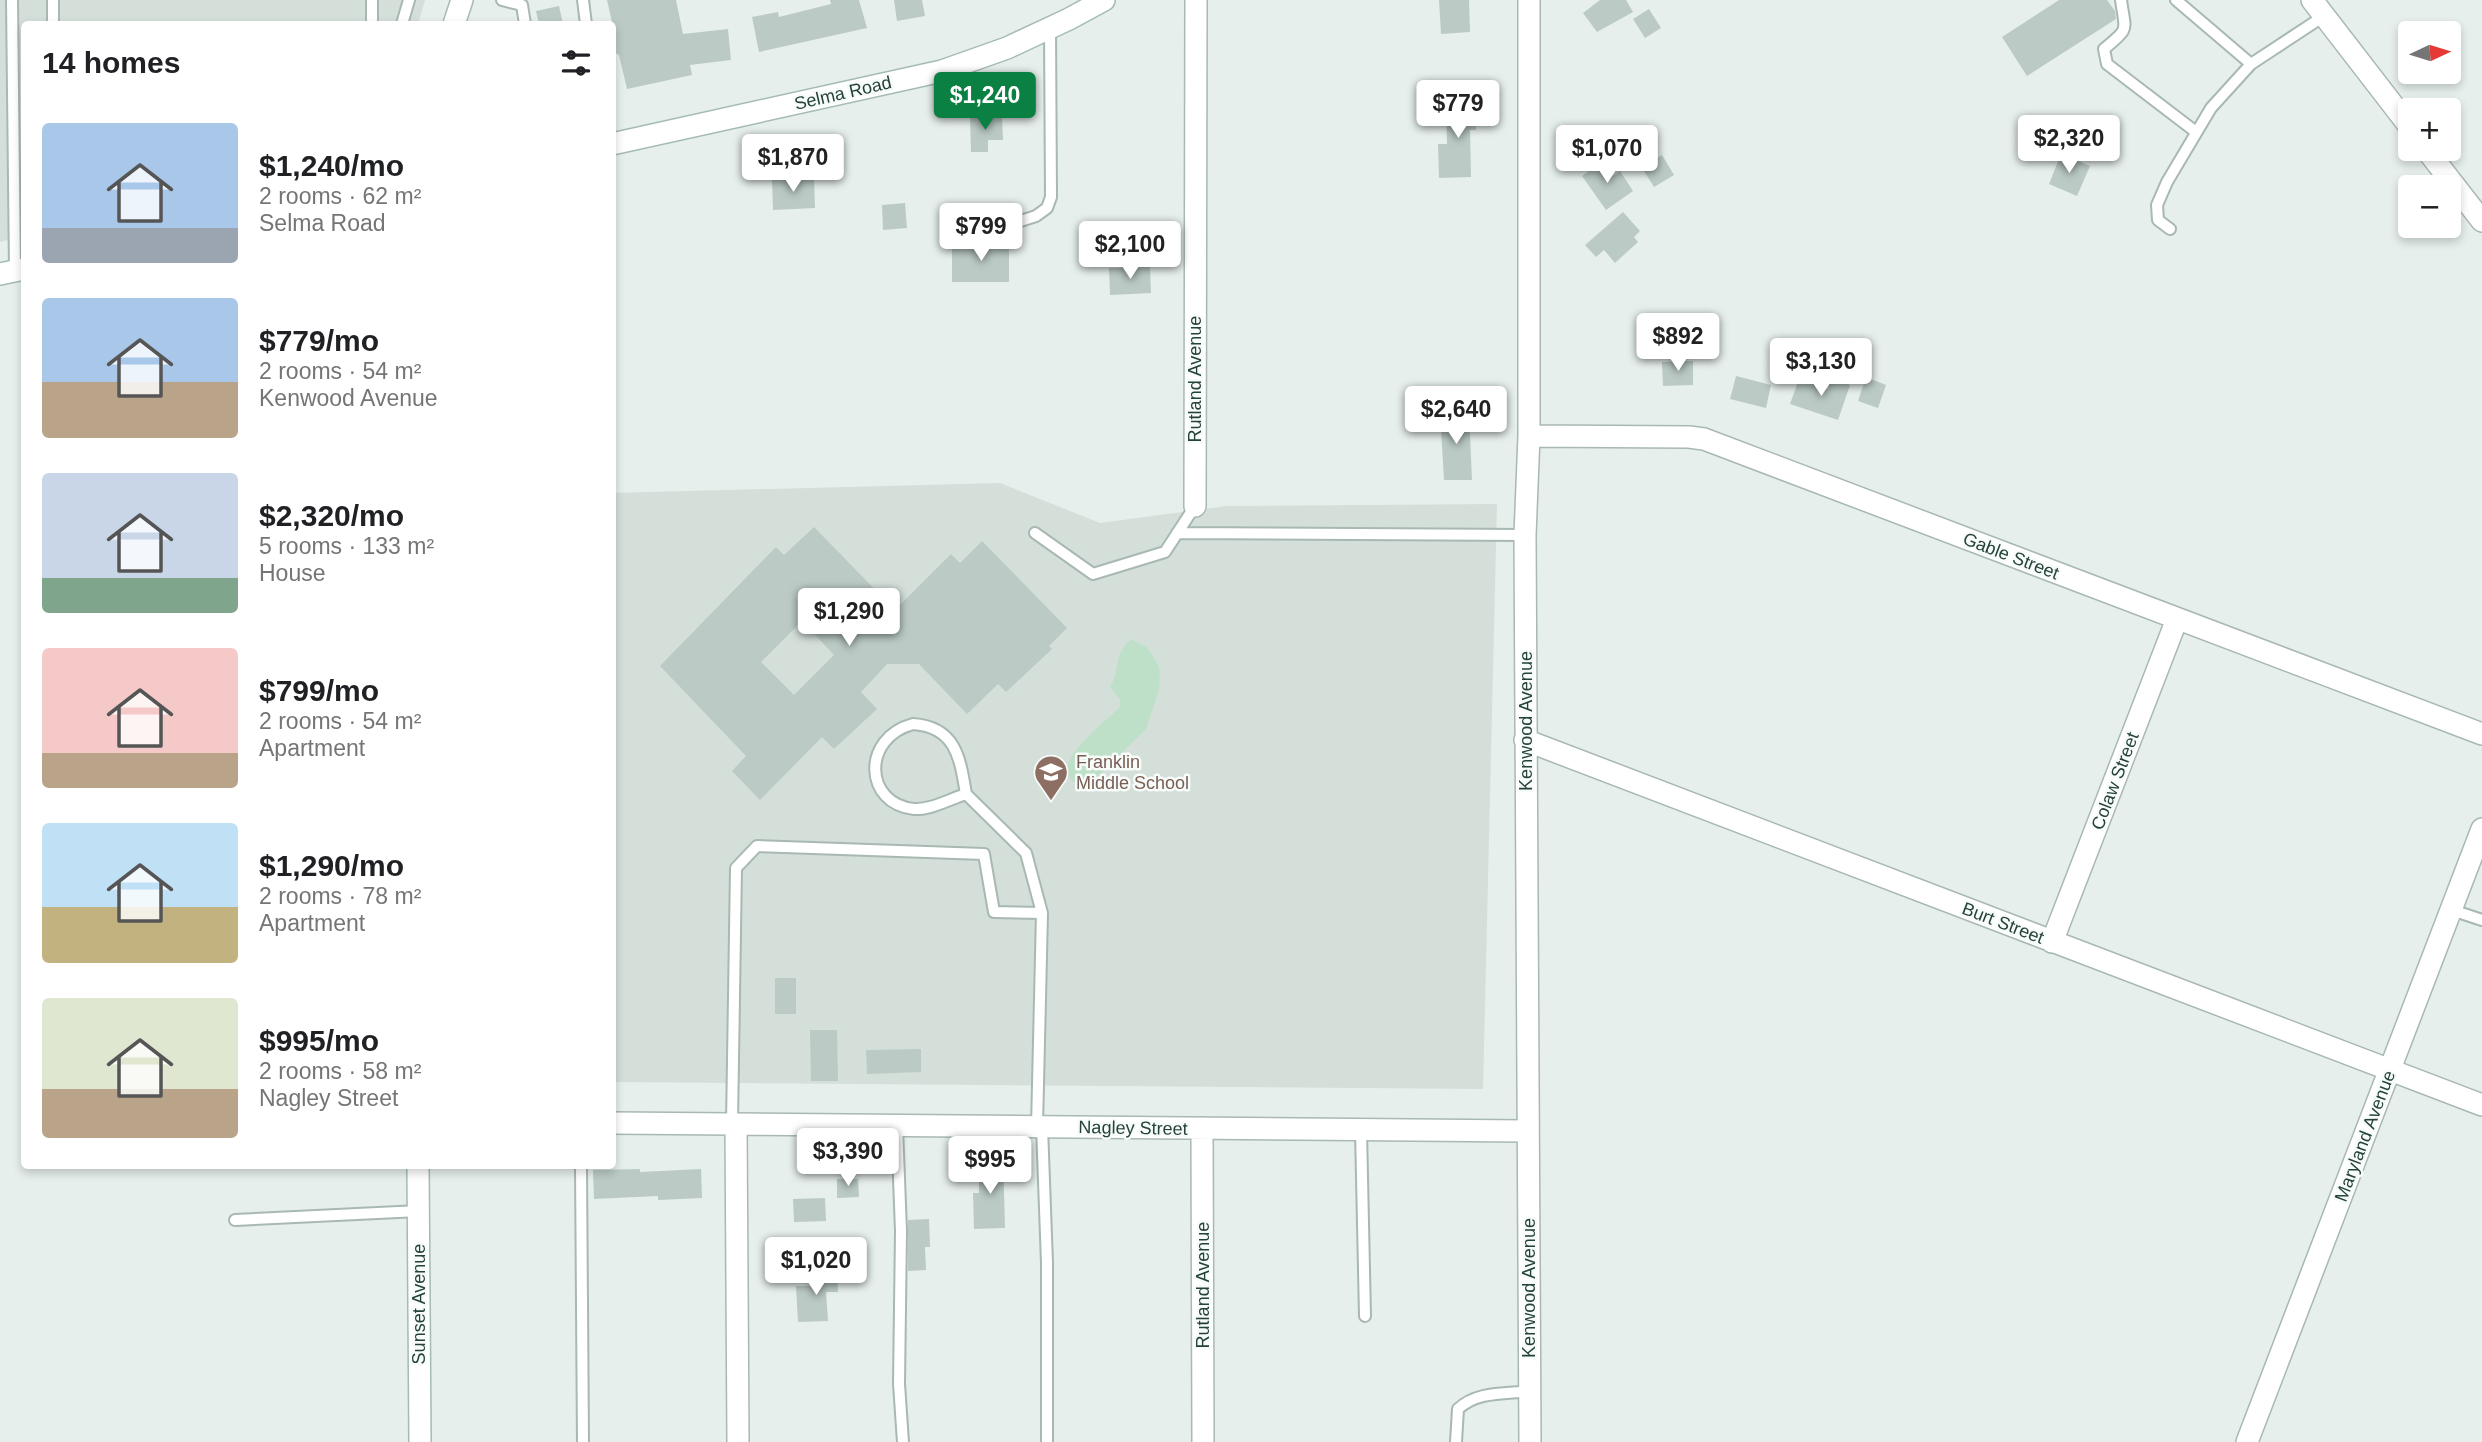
<!DOCTYPE html>
<html lang="en">
<head>
<meta charset="utf-8">
<style>
	body { margin:0; font-family:Arial,sans-serif; background:#f2f2f2; color:#202124; height:100vh; display:flex; flex-direction:column; font-size:26px; white-space:nowrap }
	* { box-sizing:border-box; margin:0 }
	p { font-size:23px; color:#757577 }
	.icon { flex:none; width:38px; height:38px; fill:none; stroke:currentColor; stroke-width:2; stroke-linecap:round; stroke-linejoin:round }
	.map { position:relative; flex:1; overflow:hidden }
	.side { position:absolute; left:21px; top:21px; width:595px; height:1148px; display:flex; flex-direction:column; background:#fff; border-radius:7px; box-shadow:0 4px 10px #0003 }
	.side>* { flex:none }
	.needle { width:46px; rotate:86deg }
	.controls { position:absolute; left:2398px; top:21px; display:grid; gap:14px }
	.controls a { display:grid; place-items:center; width:63px; height:63px; border-radius:7px; background:#fff; box-shadow:0 4px 10px #0003; font-size:35px }
	.price { position:absolute; translate:-50% -60px; padding:0 16px; border-radius:7px; background:#fff; color:#222; font-size:23px; line-height:46px; filter:drop-shadow(0 2px 4px #0008) }
	.price::after { content:''; position:absolute; left:50%; top:42px; width:21px; height:16px; margin-left:-10px; background:inherit; clip-path:polygon(0 0,100% 0,50% 100%) }
	.price.on { background:#0b8043; color:#fff }
	ul { padding:0; list-style:none }
	li { display:flex; align-items:center; gap:21px; height:175px; padding:0 21px }
	li span { display:grid; place-items:center; flex:none; width:196px; height:140px; border-radius:7px; color:#555 }
	li>.icon { margin-inline-start:auto }
	span .icon { width:84px; height:84px; fill:#fffc; stroke-width:1 }
	li b { font-size:30px }
	h2 { display:flex; justify-content:space-between; align-items:center; height:84px; padding:0 21px; font-size:30px }
	.map>svg:first-child { display:block }
</style>
</head>
<body>
<div class="map">
<svg width="2482" height="1442" viewBox="0 0 2482 1442">
	<rect width="100%" height="100%" fill="#e6efeb"/>
	<path fill="#d4dfda" d="M0 0H425L418 24H24V236L0 242Z
		M1000 483 1100 523 1227 506 1497 504 1483 1089 613 1082 612 493Z"/>
	<path fill="#bfe0c8" d="M1131 639 1147 647 1156 661 1160 670 1159 690 1146 729 1089 785C1081 786 1075 784 1070 778 1054 760 1107 720 1120 707V700L1110 687C1122 668 1111 658 1131 639Z"/>
	<path fill="#bbcac4" fill-rule="evenodd" d="M607 0H676L683 34 728 29 731 60 690 65 692 75 627 89 619 55 612 51 614 31Z
		M830 0H859L867 28 759 52 752 17 778 12 779 17 831 4Z
		M894 0H922L925 16 897 21Z
		M1439 0H1469L1470 32 1441 34Z
		M1600 0H1626L1633 12 1597 32 1583 13Z
		M2059 0H2107L2115 11 2116 19 2027 76 2002 37Z
		M559 6 563 24H539L536 11Z
		M1649 9 1661 28 1645 38 1633 19Z
		M1475 99 1476 130H1470L1471 177 1439 178 1438 144H1447L1446 100Z
		M1002 115 1003 140H988V152H971L970 116Z
		M2061 154 2090 166 2077 196 2049 184Z
		M1662 155 1674 175 1654 187 1642 168Z
		M1603 161 1613 176 1620 171 1633 191 1606 210 1582 176Z
		M814 178 815 208 773 210 772 180Z
		M905 203 907 228 883 230 882 205Z
		M1623 212 1640 231 1634 237 1638 242 1615 263 1604 250 1596 257 1585 245Z
		M1009 243V282H952V244Z
		M1150 267 1151 293 1110 295 1109 268Z
		M1693 361V385L1663 386 1662 362Z
		M1736 376 1771 385 1766 408 1730 399Z
		M1866 377 1886 385 1878 408 1858 401Z
		M1831 378 1850 385 1838 420 1790 404 1799 379 1828 389Z
		M1469 412 1472 480H1444L1440 413Z
		M814 527 895 610 951 554 960 563 982 541 1067 628 1049 646 1052 649 1006 692 998 684 967 714 919 664H887L861 692 877 709 834 749 822 737 760 800 732 771 746 756 660 666 776 547 784 555ZM802 621 834 655 794 695 761 662Z
		M775 978H796V1014H775Z
		M810 1030H837L838 1081H811Z
		M921 1049V1072L867 1074 866 1050Z
		M984 1156H1003L1005 1228 974 1229 973 1193H979V1171H984Z
		M640 1169V1172L701 1169 702 1198 658 1200V1196L594 1199 593 1170Z
		M837 1179H858L859 1197 837 1198Z
		M825 1198 826 1221 794 1222 793 1199Z
		M929 1219 930 1247H925L926 1270 908 1271V1220Z
		M837 1270 838 1292H826L828 1321 798 1322 796 1286H813L812 1271Z"/>
	<g fill="none" stroke-linecap="round" stroke-linejoin="round">
		<g stroke="#a8b8b2" stroke-width="14">
			<path id="lane" d="M12 0 15 271
				M502 0 522 5 525 24
				M583 0 586 24
				M2121 0C2125 31 2131 27 2104 49L2107 64 2196 132
				M2176 0 2251 64
				M53 24V0
				M372 24V0
				M402 24 409 0
				M996 229 1036 216 1047 208 1051 197 1050 28
				M2170 229 2158 220 2157 205 2167 182 2211 108 2251 64 2324 16
				M1035 533 1093 574 1165 552 1195 506
				M1177 533 1525 535
				M913 724C956 727 960 758 966 794 950 799 931 810 914 809 864 804 861 738 913 724Z
				M966 794 1026 853 1042 913
				M2452 910 2482 920
				M732 1124 736 868 757 846 984 854 994 912 1042 913 1037 1127
				M897 1126 901 1231 899 1384 903 1442
				M1042 1127 1047 1263V1442
				M1361 1130 1365 1316
				M581 1166 583 1442
				M235 1220 419 1211
				M1456 1442 1458 1409C1477 1391 1505 1394 1530 1391"/>
		</g>
		<g stroke="#a8b8b2" stroke-width="24">
			<path id="street" d="M1529 0V436L1525 535 1530 1442
				M2312 0 2410 127
				M454 24 462 0
				M2426 149 2482 221
				M1529 436 1689 437 1704 439 2482 734
				M1195 506 1196 0
				M1525 740 2482 1105
				M2052 942 2177 619
				M612 1123 1528 1131
				M736 1124 738 1442
				M1202 1128 1203 1442
				M2247 1442 2482 829"/>
		</g>
		<g stroke="#a4bbb3" stroke-width="24">
			<path id="secondary" d="M612 144 942 71 1007 48 1069 19 1104 0
				M0 274 24 269
				M418 1166 420 1442"/>
		</g>
		<use href="#lane" stroke="#fff" stroke-width="10"/>
		<use href="#street" stroke="#fff" stroke-width="21"/>
		<use href="#secondary" stroke="#fff" stroke-width="21"/>
	</g>
	<defs>
		<g id="school-pin" transform="scale(1.75)"><path d="M0 17L-7.5 6A9.5 9.5 0 1 1 7.5 6Z" fill="#8d6e63" stroke="#f7fbf9"/><path d="M0-5L7-2L0 1L-7-2ZM-4 1L0 2.5L4 1V4Q0 6-4 4Z" fill="#fff"/></g>
	</defs>
	<g fill-rule="evenodd">
		<use href="#school-pin" x="1051" y="772"/>
	</g>
	<g text-anchor="middle" dominant-baseline="central" stroke-width="5" stroke-linejoin="round" paint-order="stroke">
		<g font-size="18" fill="#24423a" stroke="#f7fbf9">
			<text transform="translate(843 93) rotate(-13)">Selma Road</text>
			<text transform="translate(1195 379) rotate(-90)">Rutland Avenue</text>
			<text transform="translate(2011 556) rotate(21)">Gable Street</text>
			<text transform="translate(1526 721) rotate(-90)">Kenwood Avenue</text>
			<text transform="translate(2115 781) rotate(-69)">Colaw Street</text>
			<text transform="translate(2003 923) rotate(21)">Burt Street</text>
			<text transform="translate(1133 1128) rotate(1)">Nagley Street</text>
			<text transform="translate(2365 1136) rotate(-69)">Maryland Avenue</text>
			<text transform="translate(1203 1285) rotate(-90)">Rutland Avenue</text>
			<text transform="translate(1529 1288) rotate(-90)">Kenwood Avenue</text>
			<text transform="translate(419 1304) rotate(-90)">Sunset Avenue</text>
		</g>
		<g font-size="18" fill="#785e54" stroke="#f7fbf9" text-anchor="start">
			<text x="1076" y="762">Franklin<tspan x="1076" dy="21">Middle School</tspan></text>
		</g>
	</g>
</svg>
<div class="controls">
<a><svg class="needle" viewBox="-14 -14 28 28"><path d="M0-13l5 13h-10z" fill="#e53935"/><path d="M0 13l5-13h-10z" fill="#757577"/></svg></a>
<a>+</a>
<a>−</a>
</div>
<b class="price on" style="left:985px;top:132px">$1,240</b>
<b class="price" style="left:1458px;top:140px">$779</b>
<b class="price" style="left:2069px;top:175px">$2,320</b>
<b class="price" style="left:1607px;top:185px">$1,070</b>
<b class="price" style="left:793px;top:194px">$1,870</b>
<b class="price" style="left:981px;top:263px">$799</b>
<b class="price" style="left:1130px;top:281px">$2,100</b>
<b class="price" style="left:1678px;top:373px">$892</b>
<b class="price" style="left:1821px;top:398px">$3,130</b>
<b class="price" style="left:1456px;top:446px">$2,640</b>
<b class="price" style="left:849px;top:648px">$1,290</b>
<b class="price" style="left:848px;top:1188px">$3,390</b>
<b class="price" style="left:990px;top:1196px">$995</b>
<b class="price" style="left:816px;top:1297px">$1,020</b>
<section class="side">
<h2>14 homes<svg class="icon" aria-label="filters" viewBox="0 0 24 24"><path d="M4 7h16M4 17h16"/><circle cx="9" cy="7" r="2"/><circle cx="15" cy="17" r="2"/></svg></h2>
<ul>
<li><span style="background:linear-gradient(#a9c7e8 75%,#9aa5b1 0)"><svg class="icon" aria-label="home" viewBox="0 0 24 24"><path d="M3 11l9-7 9 7M6 9v11h12V9"/></svg></span><div><b>$1,240/mo</b><p>2 rooms · 62 m²</p><p>Selma Road</p></div></li>
<li><span style="background:linear-gradient(#a9c7e8 60%,#b9a48a 0)"><svg class="icon" aria-label="home" viewBox="0 0 24 24"><path d="M3 11l9-7 9 7M6 9v11h12V9"/></svg></span><div><b>$779/mo</b><p>2 rooms · 54 m²</p><p>Kenwood Avenue</p></div></li>
<li><span style="background:linear-gradient(#c9d6e8 75%,#7fa58c 0)"><svg class="icon" aria-label="home" viewBox="0 0 24 24"><path d="M3 11l9-7 9 7M6 9v11h12V9"/></svg></span><div><b>$2,320/mo</b><p>5 rooms · 133 m²</p><p>House</p></div></li>
<li><span style="background:linear-gradient(#f6c9c9 75%,#b9a48a 0)"><svg class="icon" aria-label="home" viewBox="0 0 24 24"><path d="M3 11l9-7 9 7M6 9v11h12V9"/></svg></span><div><b>$799/mo</b><p>2 rooms · 54 m²</p><p>Apartment</p></div></li>
<li><span style="background:linear-gradient(#bfe0f5 60%,#c2b280 0)"><svg class="icon" aria-label="home" viewBox="0 0 24 24"><path d="M3 11l9-7 9 7M6 9v11h12V9"/></svg></span><div><b>$1,290/mo</b><p>2 rooms · 78 m²</p><p>Apartment</p></div></li>
<li><span style="background:linear-gradient(#dfe7d0 65%,#b9a48a 0)"><svg class="icon" aria-label="home" viewBox="0 0 24 24"><path d="M3 11l9-7 9 7M6 9v11h12V9"/></svg></span><div><b>$995/mo</b><p>2 rooms · 58 m²</p><p>Nagley Street</p></div></li>
</ul>
</section>
</div>
</body>
</html>
